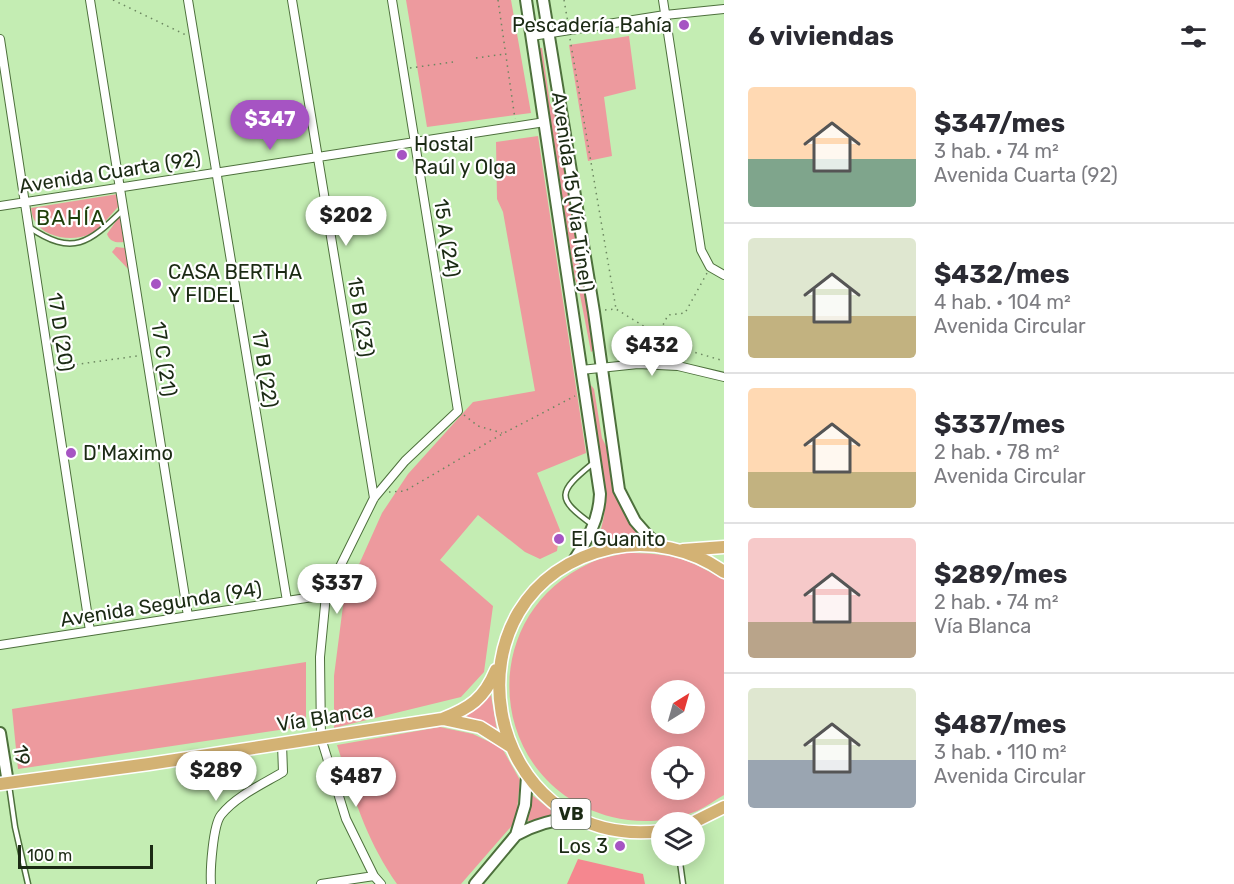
<!DOCTYPE html>
<html lang="es">
<head>
<meta charset="utf-8">
<style>
	body { margin:0; font-family:Rubik,sans-serif; background:#f2f2f3; color:#2b2b33; height:100vh; display:flex; flex-direction:column; font-size:22px; white-space:nowrap }
	* { box-sizing:border-box; margin:0 }
	p { font-size:20px; color:#7c7c81 }
	.icon { flex:none; width:33px; height:33px; fill:none; stroke:currentColor; stroke-width:2; stroke-linecap:round; stroke-linejoin:round }
	.map { position:relative; flex:1; overflow:hidden }
	.panel { display:flex; flex-direction:column; background:#fff; width:510px }
	.panel>* { flex:none }
	.needle { width:39px; rotate:37deg }
	.tools { position:absolute; left:651px; top:680px; display:grid; gap:12px }
	.tools a { display:grid; place-items:center; width:54px; height:54px; border-radius:50%; background:#fff; box-shadow:0 3px 15px #0003; font-size:30px }
	.scale { position:absolute; left:18px; bottom:15px; width:135px; box-sizing:border-box; padding-left:6px; border:3px solid #1b2a14; border-top:0; font-size:16px; line-height:21px; white-space:nowrap; color:#1b2a14; -webkit-text-stroke:4px #fff; paint-order:stroke }
	.price { position:absolute; translate:-50% -51px; padding:0 14px; border-radius:21px; background:#fff; color:#222; font-size:20px; line-height:39px; filter:drop-shadow(0 2px 3px #0008) }
	.price::after { content:''; position:absolute; left:50%; top:36px; width:18px; height:14px; margin-left:-9px; background:inherit; clip-path:polygon(0 0,100% 0,50% 100%) }
	.price.current { background:#a654c3; color:#fff }
	ul { padding:0; list-style:none }
	li { display:flex; align-items:center; gap:18px; height:150px; padding:0 24px }
	li+li { border-top:2px solid #e1e1e2 }
	li span { display:grid; place-items:center; flex:none; width:168px; height:120px; border-radius:6px; color:#555 }
	li>.icon { margin-inline-start:auto }
	span .icon { width:72px; height:72px; fill:#fffc; stroke-width:1 }
	li b { font-size:26px }
	h2 { display:flex; justify-content:space-between; align-items:center; height:72px; padding:0 24px; font-size:26px }
	main { display:flex; flex:1; min-height:0 }
	.map>svg:first-child { display:block }
</style>
</head>
<body>
<main>
<div class="map">
<svg width="724" height="884" viewBox="0 0 724 884">
	<rect width="100%" height="100%" fill="#c4edb3"/>
	<path fill="#ed9a9e" fill-rule="evenodd" d="M406 0H511L531 113 427 127Z
		M629 36 636 89 604 97 612 156 588 161 569 45Z
		M539 48H542L550 103 557 119 594 350 591 352 579 290 575 279Z
		M538 136 586 453 537 473 560 530 557 551 540 559 525 552 478 515 440 560 493 606 484 672 461 697 334 728V676L344 598 382 513 408 474 473 402 535 391 503 212 497 199 496 142Z
		M118 194 120 205C111 214 101 228 90 234 73 242 44 238 35 221 32 217 32 212 31 208Z
		M121 214 124 242C116 243 110 242 107 234Z
		M116 247 125 248 129 270 112 252Z
		M590 384 594 389 602 438 606 446 613 485 627 517 639 537H620L598 542 604 516 605 493Z
		M625 553C670 553 685 557 724 580V795C715 800 706 807 697 811 670 822 639 824 612 817 487 785 472 617 590 563 600 558 613 556 625 553ZM662 690H694V723H662ZM662 756H694V789H662Z
		M306 662V726L18 769 12 709Z
		M491 695 497 731 482 722 466 716 483 704Z
		M440 727 473 734 502 748 520 780 516 821 461 884H397C366 840 353 795 337 745Z
		M531 794 554 813 555 816 528 821Z"/>
	<path fill="#f5878f" d="M578 859 643 874 645 884H567Z"/>
	<g fill="none" stroke-linecap="round" stroke-linejoin="round">
		<g stroke="#4d703c" stroke-width="7">
			<path id="lane" d="M29 227C73 257 89 243 123 210
				M592 464C558 492 555 498 593 525
				M9 785 15 827 28 884
				M679 855 683 884"/>
		</g>
		<g stroke="#4d703c" stroke-width="10">
			<path id="street" d="M90 0 188 616
				M188 0 287 601
				M292 0 374 498
				M663 0 701 250 710 267 724 275
				M532 36 665 15 724 9
				M0 39 90 631
				M0 206 545 122
				M581 370 638 364 678 366 724 377
				M0 645 326 595
				M211 884C210 870 213 825 221 815 236 796 263 784 283 772L282 744
				M321 884 374 876
				M381 884 374 876 346 819 321 738 320 657 326 595 374 498 405 461 458 411 392 0"/>
		</g>
		<g stroke="#4d703c" stroke-width="14">
			<path id="secondary" d="M526 0 600 494C599 521 587 540 573 562
				M543 0 594 312 619 490 635 521 649 537 661 547
				M0 733 8 783
				M516 835C536 824 555 819 578 817
				M475 884 516 835 525 805 527 776"/>
		</g>
		<g stroke="#fff" stroke-width="15">
			<path id="primary" d="M683 550 724 547
				M443 719 480 727 510 746
				M0 784 149 764 442 719C470 708 484 699 496 670
				M694 822 724 807
				M662 831C480 853 433 588 612 548 650 540 692 549 724 572"/>
		</g>
		<path stroke="#6c8760" stroke-width="1.5" stroke-dasharray="1.5 4.5" stroke-linecap="butt" d="M113 0 186 35
			M498 0 515 119
			M564 0 568 23
			M570 39 616 309
			M476 58 505 54
			M410 68 453 62
			M605 310 616 309 658 335 668 315 685 313 707 273
			M658 335 670 345 724 361
			M58 367 137 356
			M464 415 478 426 502 433
			M389 492 405 491 504 433 575 396"/>
		<use href="#lane" stroke="#fff" stroke-width="4"/>
		<use href="#street" stroke="#fff" stroke-width="8"/>
		<use href="#secondary" stroke="#fff" stroke-width="10"/>
		<use href="#primary" stroke="#d3b274" stroke-width="12"/>
	</g>
	<g fill="#a654c3" stroke="#fff" stroke-width="2">
		<circle cx="684" cy="25" r="6"/>
		<circle cx="402" cy="155" r="6"/>
		<circle cx="156" cy="284" r="6"/>
		<circle cx="71" cy="453" r="6"/>
		<circle cx="559" cy="539" r="6"/>
		<circle cx="620" cy="846" r="6"/>
	</g>
	<g text-anchor="middle" dominant-baseline="central" stroke-width="4.5" stroke-linejoin="round" paint-order="stroke">
		<rect fill="#fff" stroke="#5f6a5a" stroke-width="1.5" x="551.5" y="799" width="39" height="30" rx="4.5"/>
		<g font-size="18" font-weight="bold" fill="#1b2a14">
			<text x="571" y="814">VB</text>
		</g>
		<g font-size="20" fill="#1b2a14" stroke="#fff" text-anchor="start">
			<text x="672" y="25" text-anchor="end">Pescadería Bahía</text>
			<text x="414" y="144">Hostal<tspan x="414" dy="23">Raúl y Olga</tspan></text>
			<text x="168" y="272">CASA BERTHA<tspan x="168" dy="23">Y FIDEL</tspan></text>
			<text x="83" y="453">D'Maximo</text>
			<text x="571" y="539">El Guanito</text>
			<text x="608" y="846" text-anchor="end">Los 3</text>
		</g>
		<g font-size="20" fill="#1b2a14" stroke="#fff">
			<text transform="translate(110 172) rotate(-9)">Avenida Cuarta (92)</text>
			<text transform="translate(573 192) rotate(82)">Avenida 15 (Vía Túnel)</text>
			<text transform="translate(447 238) rotate(81)">15 A (24)</text>
			<text transform="translate(361 317) rotate(81)">15 B (23)</text>
			<text transform="translate(61 332) rotate(81)">17 D (20)</text>
			<text transform="translate(164 359) rotate(81)">17 C (21)</text>
			<text transform="translate(265 369) rotate(81)">17 B (22)</text>
			<text transform="translate(161 604) rotate(-9)">Avenida Segunda (94)</text>
			<text transform="translate(325 717) rotate(-9)">Vía Blanca</text>
			<text transform="translate(22 755) rotate(80)">19</text>
		</g>
		<g font-size="21" letter-spacing="1.5" fill="#1e3f0a" stroke="#fff">
			<text x="71" y="217">BAHÍA</text>
		</g>
	</g>
</svg>
<div class="tools">
<a><svg class="needle" viewBox="-14 -14 28 28"><path d="M0-13l5 13h-10z" fill="#e53935"/><path d="M0 13l5-13h-10z" fill="#7c7c81"/></svg></a>
<a><svg class="icon" aria-label="locate" viewBox="0 0 24 24"><circle cx="12" cy="12" r="6"/><path d="M12 2v4M12 18v4M2 12h4M18 12h4"/></svg></a>
<a><svg class="icon" aria-label="layers" viewBox="0 0 24 24"><path d="M12 4l9 5-9 5-9-5zM3 14l9 5 9-5"/></svg></a>
</div>
<div class="scale">100 m</div>
<b class="price current" style="left:270px;top:151px">$347</b>
<b class="price" style="left:346px;top:247px">$202</b>
<b class="price" style="left:652px;top:377px">$432</b>
<b class="price" style="left:337px;top:615px">$337</b>
<b class="price" style="left:216px;top:802px">$289</b>
<b class="price" style="left:356px;top:808px">$487</b>
</div>
<section class="panel">
<h2>6 viviendas<svg class="icon" aria-label="filters" viewBox="0 0 24 24"><path d="M4 7h16M4 17h16"/><circle cx="9" cy="7" r="2"/><circle cx="15" cy="17" r="2"/></svg></h2>
<ul>
<li><span style="background:linear-gradient(#ffd9b3 60%,#7fa58c 0)"><svg class="icon" aria-label="home" viewBox="0 0 24 24"><path d="M3 11l9-7 9 7M6 9v11h12V9"/></svg></span><div><b>$347/mes</b><p>3 hab. · 74 m²</p><p>Avenida Cuarta (92)</p></div></li>
<li><span style="background:linear-gradient(#dfe7d0 65%,#c2b280 0)"><svg class="icon" aria-label="home" viewBox="0 0 24 24"><path d="M3 11l9-7 9 7M6 9v11h12V9"/></svg></span><div><b>$432/mes</b><p>4 hab. · 104 m²</p><p>Avenida Circular</p></div></li>
<li><span style="background:linear-gradient(#ffd9b3 70%,#c2b280 0)"><svg class="icon" aria-label="home" viewBox="0 0 24 24"><path d="M3 11l9-7 9 7M6 9v11h12V9"/></svg></span><div><b>$337/mes</b><p>2 hab. · 78 m²</p><p>Avenida Circular</p></div></li>
<li><span style="background:linear-gradient(#f6c9c9 70%,#b9a48a 0)"><svg class="icon" aria-label="home" viewBox="0 0 24 24"><path d="M3 11l9-7 9 7M6 9v11h12V9"/></svg></span><div><b>$289/mes</b><p>2 hab. · 74 m²</p><p>Vía Blanca</p></div></li>
<li><span style="background:linear-gradient(#dfe7d0 60%,#9aa5b1 0)"><svg class="icon" aria-label="home" viewBox="0 0 24 24"><path d="M3 11l9-7 9 7M6 9v11h12V9"/></svg></span><div><b>$487/mes</b><p>3 hab. · 110 m²</p><p>Avenida Circular</p></div></li>
</ul>
</section>
</main>
</body>
</html>
